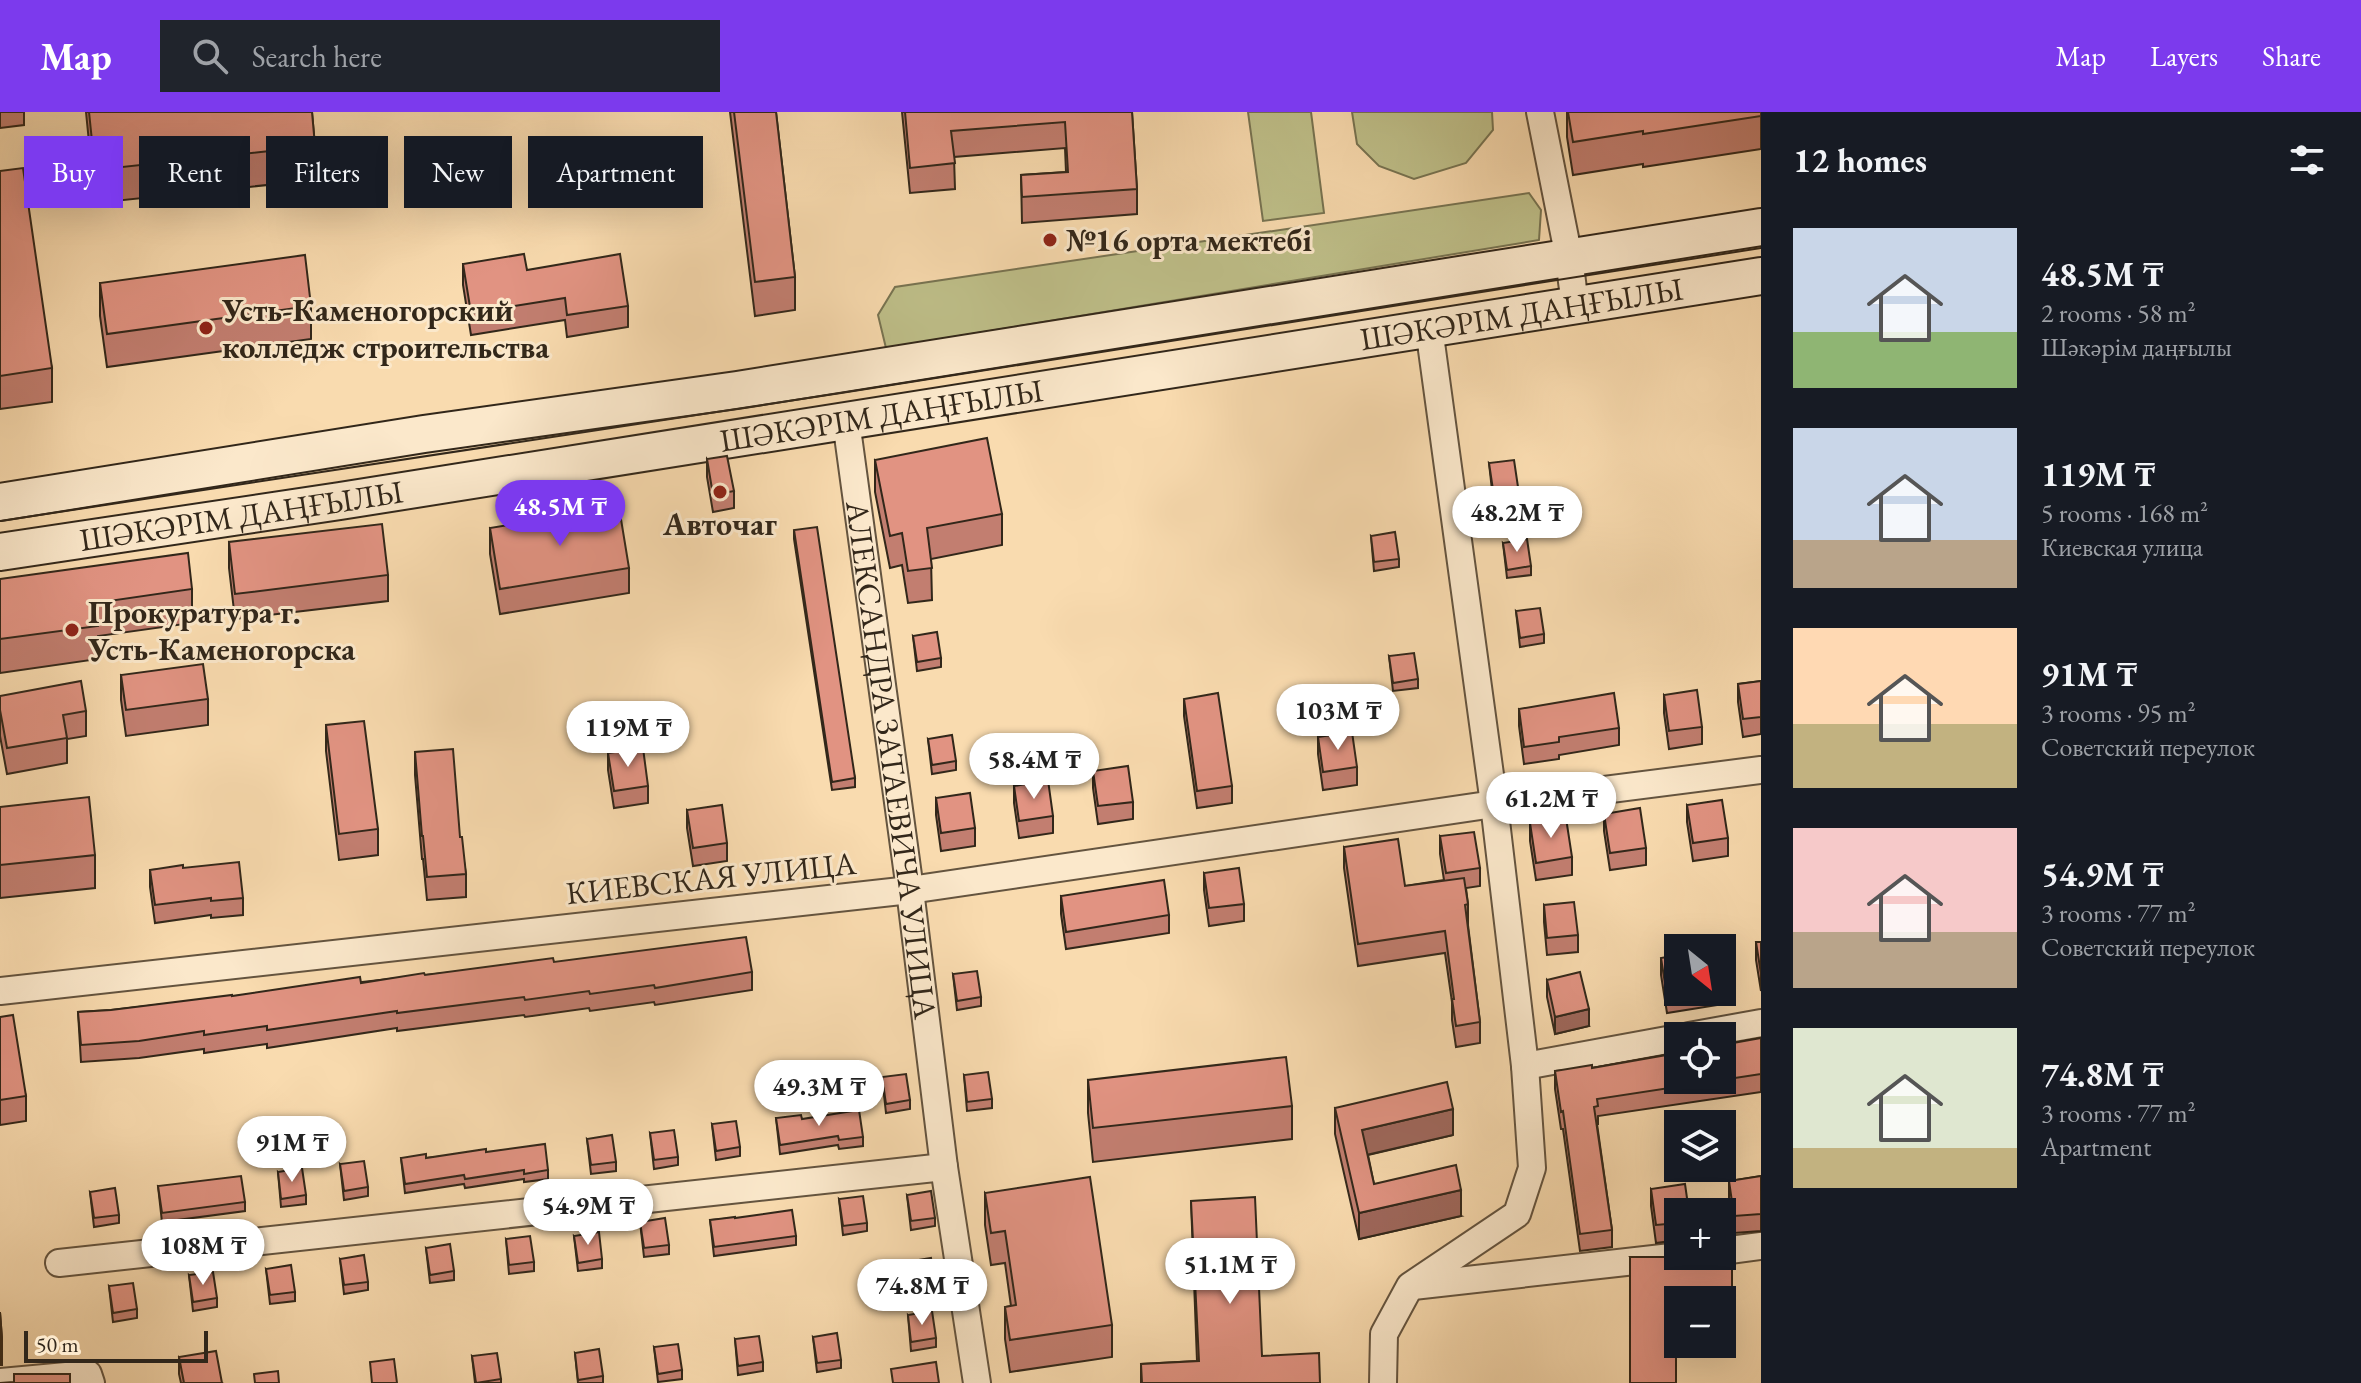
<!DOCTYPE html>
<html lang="en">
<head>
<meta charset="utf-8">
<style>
	body { margin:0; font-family:"EB Garamond",serif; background:#20242c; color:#f1f3f6; height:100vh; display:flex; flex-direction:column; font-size:30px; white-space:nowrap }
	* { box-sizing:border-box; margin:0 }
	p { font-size:26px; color:#9ea1a6 }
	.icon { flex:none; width:44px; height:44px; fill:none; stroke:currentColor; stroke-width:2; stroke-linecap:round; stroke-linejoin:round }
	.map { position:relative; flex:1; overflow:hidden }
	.details { display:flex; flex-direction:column; background:#171b24; width:600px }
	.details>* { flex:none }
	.banner { position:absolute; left:24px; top:24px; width:760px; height:72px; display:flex; gap:16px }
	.needle { width:52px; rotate:150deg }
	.fabs { position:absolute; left:1664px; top:822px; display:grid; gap:16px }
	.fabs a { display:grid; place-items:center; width:72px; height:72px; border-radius:0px; background:#171b24; box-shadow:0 8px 32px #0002; font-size:40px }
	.scale { position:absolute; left:24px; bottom:20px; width:184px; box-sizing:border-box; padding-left:8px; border:4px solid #32271a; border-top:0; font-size:22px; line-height:28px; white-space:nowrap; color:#32271a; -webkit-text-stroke:6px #fbe8cb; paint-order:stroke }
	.price { position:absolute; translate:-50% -68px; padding:0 18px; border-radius:28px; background:#fff; color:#222; font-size:26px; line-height:52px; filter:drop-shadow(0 2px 4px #0008) }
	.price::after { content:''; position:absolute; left:50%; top:48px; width:24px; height:18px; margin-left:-12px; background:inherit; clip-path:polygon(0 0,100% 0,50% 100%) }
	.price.on { background:#7c3aed; color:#fff }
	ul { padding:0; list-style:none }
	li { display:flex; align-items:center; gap:24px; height:200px; padding:0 32px }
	li span { display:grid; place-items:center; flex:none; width:224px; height:160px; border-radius:0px; color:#555 }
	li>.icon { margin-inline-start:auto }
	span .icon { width:96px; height:96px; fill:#fffc; stroke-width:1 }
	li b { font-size:34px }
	h2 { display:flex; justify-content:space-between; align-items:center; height:96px; padding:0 32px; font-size:34px }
	.pill { padding:0 28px; border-radius:0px; background:#171b24; box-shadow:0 8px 32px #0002; font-size:28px; line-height:72px }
	.pill.on { background:#7c3aed; color:#fff }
	header { display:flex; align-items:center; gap:48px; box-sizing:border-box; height:112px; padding:0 40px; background:#7c3aed; color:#fff }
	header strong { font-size:38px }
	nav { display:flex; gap:44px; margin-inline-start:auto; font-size:28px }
	.search { width:560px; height:72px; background:#20242c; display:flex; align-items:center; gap:20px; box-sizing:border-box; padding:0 28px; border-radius:0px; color:#9ea1a6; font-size:30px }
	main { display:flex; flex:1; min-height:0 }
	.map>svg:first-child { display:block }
</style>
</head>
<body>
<header>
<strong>Map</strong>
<div class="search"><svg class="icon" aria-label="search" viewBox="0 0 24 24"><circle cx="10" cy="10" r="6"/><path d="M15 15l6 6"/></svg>Search here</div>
<nav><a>Map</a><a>Layers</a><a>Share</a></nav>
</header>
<main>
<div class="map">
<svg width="1761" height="1271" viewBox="0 0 1761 1271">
	<rect width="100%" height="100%" fill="#f9dbaf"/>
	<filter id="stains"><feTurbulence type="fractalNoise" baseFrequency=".0025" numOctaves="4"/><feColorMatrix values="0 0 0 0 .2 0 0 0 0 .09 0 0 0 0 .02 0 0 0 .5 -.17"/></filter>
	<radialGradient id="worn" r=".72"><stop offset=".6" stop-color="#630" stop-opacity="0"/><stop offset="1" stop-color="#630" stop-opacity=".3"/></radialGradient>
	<path fill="#bfc08a" stroke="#787452" stroke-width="2" d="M1248 0H1311L1324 101 1263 109Z
		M1352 0H1492L1493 18 1466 51 1414 67 1379 54 1357 32Z
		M1529 81 1541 98 1539 128 886 236 878 203 895 175Z"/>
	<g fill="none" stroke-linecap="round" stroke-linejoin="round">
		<g stroke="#64543f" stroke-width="30">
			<g id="minor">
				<path d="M1540 0 1569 146 1575 193"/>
				<path id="s1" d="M846 309 910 778 944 1055 977 1271"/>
				<path d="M0 879 910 778 1494 692 1761 658"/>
				<path d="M1689 924 1761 911"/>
				<path d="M1525 954 1678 926"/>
				<path d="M1722 1139 1761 1134"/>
				<path d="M59 1151 944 1055"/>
				<path d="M1413 1174 1680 1144"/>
				<path d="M0 1270 88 1262 91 1271"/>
				<path d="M1383 1271 1384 1222 1410 1174 1517 1102 1532 1056 1525 954 1494 692 1429 216"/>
			</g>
		</g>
		<g stroke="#32271a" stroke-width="40">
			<g id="secondary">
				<path d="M0 390 424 322 737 278 1761 115"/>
				<path id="s2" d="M0 440 340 389 1761 164"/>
			</g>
		</g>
		<use href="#minor" stroke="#fbe8cb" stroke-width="26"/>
		<use href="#secondary" stroke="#fbe8cb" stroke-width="36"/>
		<path stroke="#32271a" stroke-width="2" d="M0 409 841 281 1761 136"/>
	</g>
	<path fill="#c27e70" stroke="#32271a" stroke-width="2" fill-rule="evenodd" d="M0 0H24V13L0 16Z
		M86 0H312L315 34V68L95 91Z
		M730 0H776L795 165V198L755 204Z
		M902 0H1132L1137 77V102L1022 111 1021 63 1066 60 1065 36 954 45 955 77 910 81Z
		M1567 0H1761V37L1643 55V52L1573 63 1567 25Z
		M0 59 52 256V290L0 297Z
		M463 152 527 158 628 194V215L567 225 565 208 471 223 463 173Z
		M100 171 311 194V227L107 255 100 204Z
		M707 347 734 379V396L713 400 707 365Z
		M875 348 1002 402V433L931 447 932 488 908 491 902 453 890 456 875 380Z
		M1489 351 1518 375V383L1493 387Z
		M490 416 629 456V481L500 502 490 442Z
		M794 418 855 666V675L832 678 794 427Z
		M1371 424 1399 447V455L1374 459Z
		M229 430 388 463V489L235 507 229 456Z
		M1503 431 1531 454V463L1507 466Z
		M0 467 192 477V511L98 524V547L0 561Z
		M1516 499 1544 522V531L1520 535Z
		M913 524 941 546V555L917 559Z
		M1389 544 1418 567V576L1393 579Z
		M121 563 208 587V613L126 624 121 588Z
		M1761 569V622L1743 625 1738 590V572Z
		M1664 583 1702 615V632L1669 637 1664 601Z
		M0 584 86 599V624L67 627V651L7 662 0 624Z
		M1184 587 1232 674V691L1197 696 1184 604Z
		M1519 597 1619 616V633L1559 643V647L1524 652 1519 614Z
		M326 613 378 717V743L339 748 326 639Z
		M1318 625 1357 655V673L1323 678 1318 642Z
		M928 627 956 649V658L932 662Z
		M415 640 460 725 466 762V785L427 788 423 747H422L415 663Z
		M608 641 648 674V691L614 696 608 658Z
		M1093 659 1133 690V707L1098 712 1093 676Z
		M1014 674 1053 704V721L1019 726 1014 691Z
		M936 686 975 716V734L941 739 936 703Z
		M1687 693 1728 726V744L1693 749 1687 710Z
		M0 695 95 743V776L0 786Z
		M687 698 727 731V749L693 754 687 716Z
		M1604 702 1646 736V753L1610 758 1604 719Z
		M1530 711 1572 745V763L1536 768 1530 729Z
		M1440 724 1480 756V774L1466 776 1468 792V813L1480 910V931L1456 935 1452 908V890L1445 841 1358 854 1344 756V735L1405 774 1444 768 1440 742Z
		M183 756 243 786V803L211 806V803L155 811 150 775V758Z
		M1204 761 1244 792V809L1209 814 1204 778Z
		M1061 784 1169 803V821L1066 837 1061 802Z
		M1544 793 1578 823V840L1547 843 1544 810Z
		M1756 830H1761V879L1756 848Z
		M1661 846 1678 880H1722V863L1724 875V892L1667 901 1661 863Z
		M554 850 752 860V878L655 893 654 890 590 899 589 896 525 905 524 903 397 919V916L267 936V932L204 941V937L139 946 81 950 78 900 111 898 425 863Z
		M953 862 981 885V894L957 898Z
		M1547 868 1589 914 1555 922 1547 885Z
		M0 905 26 984V1009L0 1013Z
		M1761 926V980L1598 1004V1012H1597L1612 1118V1135L1580 1139 1563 1017H1561L1555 977V959L1592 956Z
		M964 963 992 987V996L967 999Z
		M882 965 910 988V997L886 1001Z
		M1088 968 1292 994V1027L1093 1050 1088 1001Z
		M1335 996 1453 1023 1368 1043 1374 1072 1461 1104 1359 1127 1335 1022Z
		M776 1006 802 1007 863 1025V1034L839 1037 838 1033 780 1042Z
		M712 1012 740 1035V1044L716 1048Z
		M650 1021 678 1045V1053L654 1057Z
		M587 1027 616 1050V1059L591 1062Z
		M486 1040 548 1058V1067L524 1070V1067L465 1076 464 1072 405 1081 401 1046H426Z
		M340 1052 368 1075V1084L344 1088Z
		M278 1060 306 1083V1092L281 1095Z
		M1761 1064V1119L1734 1121 1729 1086V1069Z
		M158 1074 245 1090V1099L162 1110Z
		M1651 1077 1678 1100V1128L1656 1131 1651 1094Z
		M90 1080 119 1103V1111L94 1115Z
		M985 1081 1112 1213V1245L1010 1260 1005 1227V1195L1011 1194 1005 1151 991 1153 985 1113Z
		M907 1083 935 1106V1114L911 1118Z
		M839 1087 867 1111V1119L843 1123Z
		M1191 1089 1262 1244 1320 1271H1141V1252L1197 1249Z
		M735 1106 796 1124V1133L714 1144 710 1108Z
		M640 1110 669 1133V1142L644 1145Z
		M574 1124 602 1147V1156L578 1159Z
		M506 1127 534 1150V1159L509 1162Z
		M426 1136 454 1159V1168L430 1171Z
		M1630 1145H1732V1236H1676ZM1678 1188H1722V1232H1678Z
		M340 1147 368 1170V1178L344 1182Z
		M906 1150 935 1173V1182L910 1185Z
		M266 1157 295 1180V1189L270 1192Z
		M189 1163 217 1186V1195L193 1199Z
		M109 1174 137 1197V1206L113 1210Z
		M0 1200 2 1227V1253H0Z
		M908 1203 936 1226V1235L911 1239Z
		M813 1225 841 1248V1256L817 1260Z
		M735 1227 763 1250V1259L738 1263Z
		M654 1235 682 1258V1267L658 1270Z
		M575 1241 603 1264V1271H578Z
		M472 1244 501 1267V1271H475Z
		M179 1245 222 1271H181L179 1262Z"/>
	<path fill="#9e675b" stroke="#32271a" stroke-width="2" d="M1589 897V914L1555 922V905Z
		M1453 997V1023L1362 1044V1018Z
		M1461 1078V1104L1359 1127V1101Z"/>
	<path fill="#e19382" stroke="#32271a" stroke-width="2" d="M89 0H312L315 34 95 58Z
		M734 0H776L795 165 755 170Z
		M905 0H1132L1137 77 1022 85 1021 63 1068 60 1065 10 951 19 955 51 910 56Z
		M1568 0H1761V4L1643 22V19L1573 30Z
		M23 56 52 256 0 264V59Z
		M524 142 527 158 620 142 628 194 567 203 565 186 471 201 463 152Z
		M305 143 311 194 107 222 100 171Z
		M987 326 1002 402 927 416 932 456 908 459 902 421 890 424 875 348Z
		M727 344 734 379 713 383 707 347Z
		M1514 348 1518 375 1493 378 1489 351Z
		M619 395 629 456 500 477 490 416Z
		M382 412 388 463 235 482 229 430Z
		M817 415 855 666 832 670 794 418Z
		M1395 420 1399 447 1374 450 1371 424Z
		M1527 427 1531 454 1507 458 1503 431Z
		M188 441 192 477 95 491 98 514 0 527V467Z
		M1540 496 1544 522 1520 526 1516 499Z
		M937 520 941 546 917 550 913 524Z
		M1414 541 1418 567 1393 571 1389 544Z
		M203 552 208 587 126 598 121 563Z
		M81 569 86 599 63 603 67 626 7 636 0 598V584Z
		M1761 569V605L1743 607 1738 572Z
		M1697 578 1702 615 1669 619 1664 583Z
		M1218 581 1232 674 1197 679 1184 587Z
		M1614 581 1619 616 1559 625V630L1524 635 1519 597Z
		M364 609 378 717 339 722 326 613Z
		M1352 620 1357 655 1323 660 1318 625Z
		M952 623 956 649 932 653 928 627Z
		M643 636 648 674 614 679 608 641Z
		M453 637 460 725H462L466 762 427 765 423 724H422L415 640Z
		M1128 654 1133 690 1098 694 1093 659Z
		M1048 668 1053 704 1019 709 1014 674Z
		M970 681 975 716 941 721 936 686Z
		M89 685 95 743 0 753V695Z
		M1722 688 1728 726 1693 731 1687 693Z
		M722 693 727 731 693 736 687 698Z
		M1640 696 1646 736 1610 741 1604 702Z
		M1566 706 1572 745 1536 751 1530 711Z
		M1474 720 1480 756 1446 761 1440 724Z
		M1398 727 1405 774 1464 766 1468 792 1465 793 1480 910 1456 914 1452 887H1454L1445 819 1358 832 1344 735Z
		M239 750 243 786 211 789V786L155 793 150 758 183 753V756Z
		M1239 756 1244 792 1209 796 1204 761Z
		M1164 768 1169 803 1066 820 1061 784Z
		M1574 790 1578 823 1547 826 1544 793Z
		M746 825 752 860 655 876 654 873 590 882 589 879 525 888 524 885 397 901V899L267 918V914L204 923V919L139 929 81 933 78 900 111 898 232 883V884L360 865 361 871 424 861 425 863 553 846 554 850Z
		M1756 830H1761V862Z
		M1678 843V880H1692L1667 884 1661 846Z
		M977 859 981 885 957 889 953 862Z
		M1580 860 1589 897 1555 905 1547 868Z
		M13 903 26 984 0 988V905Z
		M1761 926V962L1597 987 1598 994 1594 995 1612 1118 1580 1122 1563 999 1561 1000 1555 959 1592 953V956L1678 941V968H1722V933Z
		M1286 945 1292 994 1093 1016 1088 968Z
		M988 960 992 987 967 990 964 963Z
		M906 962 910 988 886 992 882 965Z
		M1447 970 1453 997 1362 1018 1374 1072 1456 1053 1461 1078 1359 1101 1335 996Z
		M859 998 863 1025 839 1028 838 1024 780 1033 776 1006 801 1003 802 1007Z
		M736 1009 740 1035 716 1039 712 1012Z
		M674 1018 678 1045 654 1048 650 1021Z
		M612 1023 616 1050 591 1053 587 1027Z
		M545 1032 548 1058 524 1062V1058L465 1067 464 1063 405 1072 401 1046 426 1042V1046L486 1037V1040Z
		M364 1049 368 1075 344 1079 340 1052Z
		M302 1056 306 1083 281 1087 278 1060Z
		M241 1064 245 1090 162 1101 158 1074Z
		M1761 1064V1102L1734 1104 1729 1069Z
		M1090 1065 1112 1213 1010 1228 1005 1195 1016 1193 1005 1119 991 1121 985 1081Z
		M1685 1072 1689 1100H1678V1111L1656 1113 1651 1077Z
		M115 1076 119 1103 94 1106 90 1080Z
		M931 1079 935 1106 911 1109 907 1083Z
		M863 1084 867 1111 843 1114 839 1087Z
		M1255 1085 1262 1244 1319 1241 1320 1271H1142L1141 1252 1199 1249 1191 1089Z
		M792 1098 796 1124 714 1135 710 1108 735 1105V1106Z
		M665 1106 669 1133 644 1136 640 1110Z
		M599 1120 602 1147 578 1151 574 1124Z
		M530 1124 534 1150 509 1153 506 1127Z
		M450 1132 454 1159 430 1163 426 1136Z
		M364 1143 368 1170 344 1173 340 1147Z
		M1630 1145H1732V1202H1722V1188H1678V1202H1676V1271H1630Z
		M931 1146 935 1173 910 1177 906 1150Z
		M291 1153 295 1180 270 1183 266 1157Z
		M213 1160 217 1186 193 1190 189 1163Z
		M133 1171 137 1197 113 1201 109 1174Z
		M932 1199 936 1226 911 1230 908 1203Z
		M0 1200 2 1227 0 1228Z
		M837 1221 841 1248 817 1251 813 1225Z
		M759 1224 763 1250 738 1254 735 1227Z
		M678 1232 682 1258 658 1262 654 1235Z
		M599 1237 603 1264 578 1268 575 1241Z
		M216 1239 222 1271H184L179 1245Z
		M497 1241 501 1267 476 1271 472 1244Z
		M394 1247 397 1271H372L370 1250Z
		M936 1250 939 1271H893L891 1257Z
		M278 1259 279 1271H255L254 1262Z
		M14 1262H70V1271H0L14 1270Z"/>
	<g fill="#8f2418" stroke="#fbe8cb" stroke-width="3">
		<circle cx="1050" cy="128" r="8"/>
		<circle cx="206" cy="216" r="8"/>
		<circle cx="720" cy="380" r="8"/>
		<circle cx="72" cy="518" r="8"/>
	</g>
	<g text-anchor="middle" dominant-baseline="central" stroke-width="6" stroke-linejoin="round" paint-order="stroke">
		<g font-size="32" font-weight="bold" fill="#32271a" stroke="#fbe8cb" text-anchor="start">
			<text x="1066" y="128">№16 орта мектебі</text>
			<text x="222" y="198">Усть-Каменогорский<tspan x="222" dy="37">колледж строительства</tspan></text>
			<text x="720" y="412" text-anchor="middle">Авточаг</text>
			<text x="88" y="500">Прокуратура г.<tspan x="88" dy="37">Усть-Каменогорска</tspan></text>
		</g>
		<g font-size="32" fill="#32271a" stroke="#fbe8cb">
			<text stroke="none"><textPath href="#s2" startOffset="1540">ШӘКӘРІМ ДАҢҒЫЛЫ</textPath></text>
			<text stroke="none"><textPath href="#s2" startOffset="892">ШӘКӘРІМ ДАҢҒЫЛЫ</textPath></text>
			<text stroke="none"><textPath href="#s2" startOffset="244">ШӘКӘРІМ ДАҢҒЫЛЫ</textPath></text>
			<text stroke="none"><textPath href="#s1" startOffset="342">АЛЕКСАНДРА ЗАТАЕВИЧА УЛИЦА</textPath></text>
			<text transform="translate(711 766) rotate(-6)">КИЕВСКАЯ УЛИЦА</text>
		</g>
	</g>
	<rect width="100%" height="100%" filter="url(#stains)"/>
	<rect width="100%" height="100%" fill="url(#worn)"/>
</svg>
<div class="fabs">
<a><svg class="needle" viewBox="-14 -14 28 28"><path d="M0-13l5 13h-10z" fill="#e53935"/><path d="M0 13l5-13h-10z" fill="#9ea1a6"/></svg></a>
<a><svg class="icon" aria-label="locate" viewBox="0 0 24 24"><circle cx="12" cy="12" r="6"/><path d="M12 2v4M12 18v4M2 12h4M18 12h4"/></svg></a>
<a><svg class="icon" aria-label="layers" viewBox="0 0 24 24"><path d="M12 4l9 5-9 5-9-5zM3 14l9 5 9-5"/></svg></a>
<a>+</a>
<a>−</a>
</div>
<div class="scale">50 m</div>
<b class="price on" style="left:560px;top:436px">48.5M ₸</b>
<b class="price" style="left:1517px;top:442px">48.2M ₸</b>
<b class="price" style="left:1338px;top:640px">103M ₸</b>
<b class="price" style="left:628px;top:657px">119M ₸</b>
<b class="price" style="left:1034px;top:689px">58.4M ₸</b>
<b class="price" style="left:1551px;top:728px">61.2M ₸</b>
<b class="price" style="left:819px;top:1016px">49.3M ₸</b>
<b class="price" style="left:292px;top:1072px">91M ₸</b>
<b class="price" style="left:588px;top:1135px">54.9M ₸</b>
<b class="price" style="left:203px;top:1175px">108M ₸</b>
<b class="price" style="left:1230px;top:1194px">51.1M ₸</b>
<b class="price" style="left:922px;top:1215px">74.8M ₸</b>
<div class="banner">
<a class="pill on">Buy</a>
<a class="pill">Rent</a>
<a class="pill">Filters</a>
<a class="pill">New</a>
<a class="pill">Apartment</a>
</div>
</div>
<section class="details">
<h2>12 homes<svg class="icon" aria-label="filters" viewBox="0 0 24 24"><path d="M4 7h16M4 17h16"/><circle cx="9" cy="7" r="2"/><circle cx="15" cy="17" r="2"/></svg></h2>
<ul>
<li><span style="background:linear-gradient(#c9d6e8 65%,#8fb573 0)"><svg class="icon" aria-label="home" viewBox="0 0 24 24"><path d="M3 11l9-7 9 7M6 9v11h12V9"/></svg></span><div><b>48.5M ₸</b><p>2 rooms · 58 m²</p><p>Шәкәрім даңғылы</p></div></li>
<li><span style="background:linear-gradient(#c9d6e8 70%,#b9a48a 0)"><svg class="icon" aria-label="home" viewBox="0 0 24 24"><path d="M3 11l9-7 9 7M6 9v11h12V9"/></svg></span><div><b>119M ₸</b><p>5 rooms · 168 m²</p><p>Киевская улица</p></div></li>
<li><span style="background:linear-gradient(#ffd9b3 60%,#c2b280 0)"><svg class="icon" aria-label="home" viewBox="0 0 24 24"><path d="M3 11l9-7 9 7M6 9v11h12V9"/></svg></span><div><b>91M ₸</b><p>3 rooms · 95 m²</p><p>Советский переулок</p></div></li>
<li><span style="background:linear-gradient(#f6c9c9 65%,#b9a48a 0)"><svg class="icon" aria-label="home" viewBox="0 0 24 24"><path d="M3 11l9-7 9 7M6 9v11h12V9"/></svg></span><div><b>54.9M ₸</b><p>3 rooms · 77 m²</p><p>Советский переулок</p></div></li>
<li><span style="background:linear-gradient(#dfe7d0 75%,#c2b280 0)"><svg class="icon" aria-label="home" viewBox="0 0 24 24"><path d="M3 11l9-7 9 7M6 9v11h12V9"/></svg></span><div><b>74.8M ₸</b><p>3 rooms · 77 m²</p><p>Apartment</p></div></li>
</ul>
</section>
</main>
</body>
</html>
